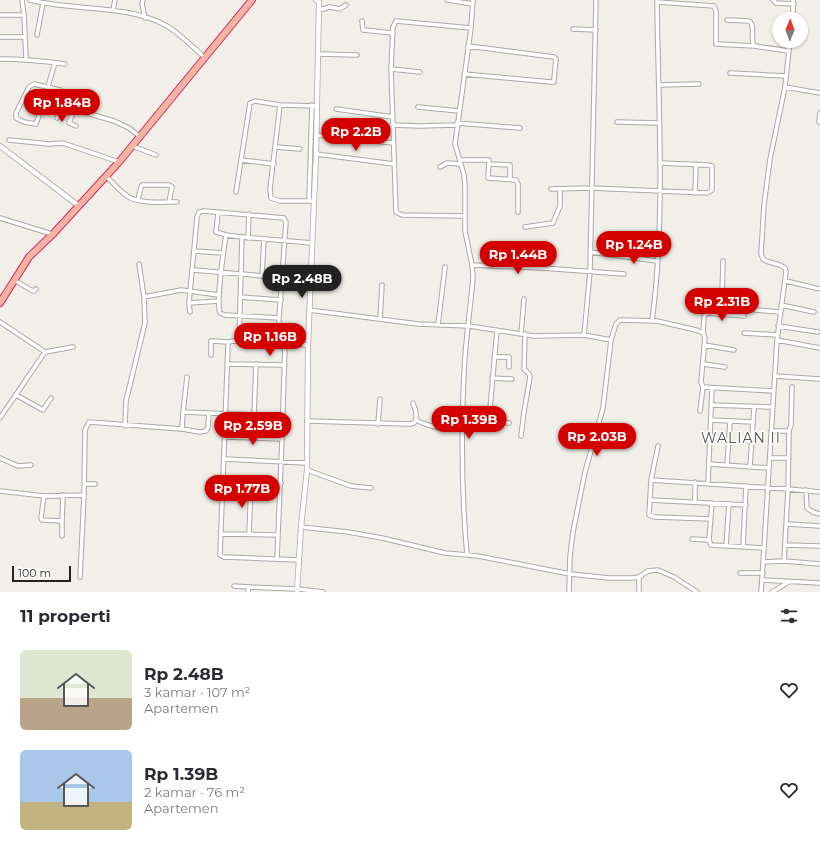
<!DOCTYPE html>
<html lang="id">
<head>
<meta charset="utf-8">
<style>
	body { margin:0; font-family:Montserrat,sans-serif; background:#f7f7f7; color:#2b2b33; height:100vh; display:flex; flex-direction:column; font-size:15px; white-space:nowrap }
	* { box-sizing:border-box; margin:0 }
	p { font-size:13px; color:#7c7c81 }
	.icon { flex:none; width:22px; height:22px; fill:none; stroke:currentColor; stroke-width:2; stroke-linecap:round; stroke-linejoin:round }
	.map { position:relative; height:592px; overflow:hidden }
	.details { display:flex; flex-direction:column; background:#fff; flex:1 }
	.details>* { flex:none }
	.needle { width:26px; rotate:1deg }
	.buttons { position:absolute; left:772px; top:12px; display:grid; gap:8px }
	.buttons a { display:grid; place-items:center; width:36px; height:36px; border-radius:50%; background:#fff; box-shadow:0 1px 3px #0004; font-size:20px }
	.scale { position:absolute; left:12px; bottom:10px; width:59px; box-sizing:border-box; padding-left:4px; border:2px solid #222; border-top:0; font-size:11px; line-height:14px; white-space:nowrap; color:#222; -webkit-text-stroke:3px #fff; paint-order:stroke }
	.price { position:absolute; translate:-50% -34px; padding:0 9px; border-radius:14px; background:#d40000; color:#fff; font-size:13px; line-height:26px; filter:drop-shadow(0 1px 2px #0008) }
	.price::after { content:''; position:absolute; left:50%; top:24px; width:12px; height:9px; margin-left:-6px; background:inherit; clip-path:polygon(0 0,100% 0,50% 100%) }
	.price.current { background:#222; color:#fff }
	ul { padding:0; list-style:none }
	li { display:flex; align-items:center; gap:12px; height:100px; padding:0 20px }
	li span { display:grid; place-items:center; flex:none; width:112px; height:80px; border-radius:6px; color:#555 }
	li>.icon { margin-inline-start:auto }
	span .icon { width:48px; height:48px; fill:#fffc; stroke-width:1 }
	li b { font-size:17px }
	h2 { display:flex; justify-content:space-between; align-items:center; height:48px; padding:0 20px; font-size:17px }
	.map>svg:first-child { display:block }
</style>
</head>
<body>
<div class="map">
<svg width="820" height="592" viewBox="0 0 820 592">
	<rect width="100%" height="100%" fill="#f2efe9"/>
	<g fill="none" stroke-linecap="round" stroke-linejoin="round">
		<g stroke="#a9a9a9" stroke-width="5.5">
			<path id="minor" d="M22 0 24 15 26 59
				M30 0C73 11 128 4 167 26 180 34 193 47 204 57
				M143 0 142 4 145 18
				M447 0 473 4
				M773 0 776 3 794 4
				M657 2 714 6 716 11V44L754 46
				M113 10 115 0
				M319 10 330 7 340 9 346 5
				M0 15H24
				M793 19V0
				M727 20 749 21 751 23C755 30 750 39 754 46L789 51
				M362 21 363 30 393 33
				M573 29 596 30
				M37 35 43 3
				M0 37H25
				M318 54 357 55
				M0 59C22 59 43 61 65 64
				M391 69 420 72
				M730 73 786 76
				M464 74 551 82H554V79L556 59 554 57 468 46
				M659 85 699 84
				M48 86 55 63
				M785 87 820 93
				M25 95 114 121 129 128 139 136
				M44 101 36 124 24 122 16 118V113L29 87 34 84 60 90 56 105
				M280 105 270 189 271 198 280 201H314
				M418 107 459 111
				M336 109 393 117
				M74 110 69 123 76 126
				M57 118 61 107
				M617 122 659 123
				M819 122 820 113
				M457 123 520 128
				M392 125 420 126 456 125
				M316 135 393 143
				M9 140 49 144 63 143 119 162
				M132 146 156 155
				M276 147 300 149
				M316 154 394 164
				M241 160 274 164
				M460 160H489L488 178 516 180 518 184V212
				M489 164 510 165V179
				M440 167 447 163 461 164
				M106 176C113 183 119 190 127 196 138 204 163 202 177 202
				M551 189 591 188 707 193 712 190V166L707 165 660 163
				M236 192 250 103 255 101 280 105 317 106
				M695 193 696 164
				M138 200 141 187 142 185H169L172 187 169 202
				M309 201 312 105
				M218 213 216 232 226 235C224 248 216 303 220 313L225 315 279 318 286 222 284 218 204 211 199 212 197 217 189 303 219 301
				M465 216 402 215 396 212 391 69 393 27 396 21 471 28
				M0 218 52 234
				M525 227 553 223 560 206V189
				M226 235 242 237
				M248 238 249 214
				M194 251 223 253
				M590 252 657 261
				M472 265 542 268 624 274
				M193 270 311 280
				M262 276 264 239
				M14 280 31 290 34 291 36 289
				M786 281 820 289
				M722 295 723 261
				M144 297 181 290 219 295
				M240 297 281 300
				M189 303 190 312
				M781 305 814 312
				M309 310 418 324 469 326 534 336 584 335 611 340 616 324 620 320 657 321 696 330 703 333 705 338 701 382 703 387 773 391
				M755 310 780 312
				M707 313 710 298 712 296H741
				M380 319 382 285
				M652 321C666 215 658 107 657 0
				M0 322 45 352 0 418
				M438 325 445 267
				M778 326 818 332
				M497 330 489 420 509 423
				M703 333 704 317 706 313 744 316
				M744 333 777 335
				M521 334 524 299
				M584 335 590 272 596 0
				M777 340 820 348
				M239 341 242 237 312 243
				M278 343 279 319
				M704 345 734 350
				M45 352 73 347
				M211 355V341L229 342
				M494 357H509V367
				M227 364 285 365
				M703 364 725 367
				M775 376 820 379
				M492 378 512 379
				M16 395 43 410 51 398
				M712 405 772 407
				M700 411 703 387
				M183 412 187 377
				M254 415 256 364
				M416 420C431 428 446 429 462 429
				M711 420 753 422
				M307 421 410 424 414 423 416 420V412L413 403
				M378 424 380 399
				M125 426 126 401 145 323 144 297 139 264
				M182 429 200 432 206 431 208 427 209 413
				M771 431H789
				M521 436 524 412 530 377 529 374 524 369 525 334
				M225 437 282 439
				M658 446 651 480 649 515 655 517 711 519
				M0 458 18 466 31 465
				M770 458H789
				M224 459 307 463
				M709 464 769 468
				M727 465 730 422
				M750 467 754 407
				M307 470 351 486 371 488
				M651 480 788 489 820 492
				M223 483H281
				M708 483 712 388
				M84 484H95
				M806 490 807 508 813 512 820 514
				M0 491 44 496 84 495 85 430 89 422 182 429 183 412 283 416
				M44 496 41 518 42 520 62 521V536
				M650 500 746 505
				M695 502V482
				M712 503 709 540 711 545 764 548
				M62 521 63 495
				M787 524 820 526
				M301 527 348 532 382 538 445 553 478 556 570 574 609 578H632L639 577 648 571 658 570 674 577 697 592
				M221 534 278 535
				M249 534 251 484
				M692 539 709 540
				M785 545 820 546
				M726 546 729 504
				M743 547 746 486
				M467 555C461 488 461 422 465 356 467 330 471 303 473 277L472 265 465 231V187L464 175 455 144 471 28 473 0
				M277 559 282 439 285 344
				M299 560 224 557 220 555 228 345 229 342 233 341 308 345
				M784 561 788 489 789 431 791 425 792 387
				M763 562 784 561 820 564
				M740 573H763
				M80 577 84 495
				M762 580 820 583
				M234 586 249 587
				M248 592 249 587 298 589 323 592
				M569 592 570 556 573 532 585 472 603 408 611 340
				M639 592V577
				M761 592 764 548 777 340 786 272 785 268 780 265 766 261 763 259 761 254 764 205 770 159 785 87 790 41
				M772 592 789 582"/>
		</g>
		<g stroke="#a9a9a9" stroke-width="6">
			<path id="tertiary" d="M0 146 79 206
				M297 592 301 527 307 470 308 345 316 154 319 2 316 0"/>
		</g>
		<g stroke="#dc2a67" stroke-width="8">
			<path id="trunk" d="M0 303 29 257 53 234 119 162 252 0"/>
		</g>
		<use href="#minor" stroke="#fff" stroke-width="3.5"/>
		<use href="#tertiary" stroke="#fff" stroke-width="4.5"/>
		<use href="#trunk" stroke="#f2b4a3" stroke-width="6"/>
	</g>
	<g text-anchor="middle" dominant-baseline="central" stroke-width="3" stroke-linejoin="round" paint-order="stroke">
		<g font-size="14" letter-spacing="1" fill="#555" stroke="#fff">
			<text x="741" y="438">WALIAN II</text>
		</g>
	</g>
</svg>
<div class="buttons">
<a><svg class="needle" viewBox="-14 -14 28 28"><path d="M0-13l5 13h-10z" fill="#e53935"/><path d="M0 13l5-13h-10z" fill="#7c7c81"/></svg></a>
</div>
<div class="scale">100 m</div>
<b class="price" style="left:62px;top:123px">Rp 1.84B</b>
<b class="price" style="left:356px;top:152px">Rp 2.2B</b>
<b class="price" style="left:634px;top:265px">Rp 1.24B</b>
<b class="price" style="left:518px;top:275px">Rp 1.44B</b>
<b class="price current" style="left:302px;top:299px">Rp 2.48B</b>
<b class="price" style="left:722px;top:322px">Rp 2.31B</b>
<b class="price" style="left:270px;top:357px">Rp 1.16B</b>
<b class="price" style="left:469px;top:440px">Rp 1.39B</b>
<b class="price" style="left:253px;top:446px">Rp 2.59B</b>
<b class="price" style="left:597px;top:457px">Rp 2.03B</b>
<b class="price" style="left:242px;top:509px">Rp 1.77B</b>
</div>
<section class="details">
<h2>11 properti<svg class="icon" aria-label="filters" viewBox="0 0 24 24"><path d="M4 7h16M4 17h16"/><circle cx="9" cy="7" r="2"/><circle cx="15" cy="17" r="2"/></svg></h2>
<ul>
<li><span style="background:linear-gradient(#dfe7d0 60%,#b9a48a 0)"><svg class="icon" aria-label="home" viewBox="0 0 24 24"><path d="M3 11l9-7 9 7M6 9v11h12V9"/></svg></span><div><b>Rp 2.48B</b><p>3 kamar · 107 m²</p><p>Apartemen</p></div><svg class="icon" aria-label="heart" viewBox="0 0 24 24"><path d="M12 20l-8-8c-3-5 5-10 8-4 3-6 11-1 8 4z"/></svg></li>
<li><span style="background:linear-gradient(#a9c7e8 65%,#c2b280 0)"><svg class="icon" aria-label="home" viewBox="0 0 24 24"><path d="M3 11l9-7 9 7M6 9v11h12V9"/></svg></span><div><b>Rp 1.39B</b><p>2 kamar · 76 m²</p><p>Apartemen</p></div><svg class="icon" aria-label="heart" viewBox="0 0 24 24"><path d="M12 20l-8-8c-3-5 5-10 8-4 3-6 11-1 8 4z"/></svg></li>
</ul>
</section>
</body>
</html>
